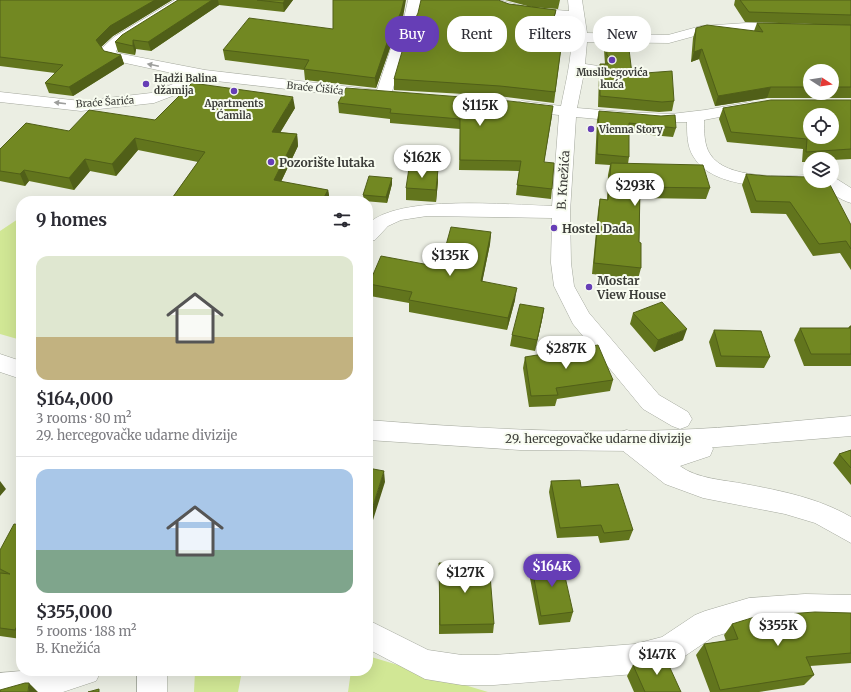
<!DOCTYPE html>
<html lang="en">
<head>
<meta charset="utf-8">
<style>
	body { margin:0; font-family:Merriweather,serif; background:#f2f2f3; color:#2b2b33; height:100vh; display:flex; flex-direction:column; font-size:15px; white-space:nowrap }
	* { box-sizing:border-box; margin:0 }
	p { font-size:13px; color:#7c7c81 }
	.icon { flex:none; width:22px; height:22px; fill:none; stroke:currentColor; stroke-width:2; stroke-linecap:round; stroke-linejoin:round }
	.map { position:relative; flex:1; overflow:hidden }
	.side { position:absolute; left:16px; top:196px; width:357px; height:480px; display:flex; flex-direction:column; background:#fff; border-radius:16px; box-shadow:0 4px 16px #0002 }
	.side>* { flex:none }
	.hud { position:absolute; left:385px; top:16px; width:380px; height:36px; display:flex; gap:8px }
	.needle { width:26px; rotate:102deg }
	.controls { position:absolute; left:803px; top:64px; display:grid; gap:8px }
	.controls a { display:grid; place-items:center; width:36px; height:36px; border-radius:50%; background:#fff; box-shadow:0 4px 16px #0002; font-size:20px }
	.price { position:absolute; translate:-50% -34px; padding:0 9px; border-radius:14px; background:#fff; color:#222; font-size:13px; line-height:26px; filter:drop-shadow(0 1px 2px #0008) }
	.price::after { content:''; position:absolute; left:50%; top:24px; width:12px; height:9px; margin-left:-6px; background:inherit; clip-path:polygon(0 0,100% 0,50% 100%) }
	.price.selected { background:#663eb6; color:#fff }
	ul { padding:0; list-style:none }
	li { display:grid; align-content:center; gap:8px; height:212px; padding:0 20px }
	li+li { border-top:1px solid #e1e1e2 }
	li span { display:grid; place-items:center; height:124px; border-radius:12px; color:#555 }
	li>.icon { margin-inline-start:auto }
	span .icon { width:72px; height:72px; fill:#fffc; stroke-width:1 }
	li b { font-size:17px }
	h2 { display:flex; justify-content:space-between; align-items:center; height:48px; padding:0 20px; font-size:17px }
	.chip { padding:0 14px; border-radius:16px; background:#fff; box-shadow:0 4px 16px #0002; font-size:14px; line-height:36px }
	.chip.selected { background:#663eb6; color:#fff }
	.map>svg:first-child { display:block }
</style>
</head>
<body>
<div class="map">
<svg width="851" height="692" viewBox="0 0 851 692">
	<rect width="100%" height="100%" fill="#ebeee3"/>
	<path fill="#d1e795" d="M21 217V340L0 334V231Z
		M368 656 488 692H348L351 671H368Z
		M195 671H242L238 692H194Z"/>
	<g fill="none" stroke-linecap="round" stroke-linejoin="round">
		<g stroke="#a4a89d" stroke-width="1">
			<path id="minor" d="M175 0H192L124 43 116 51 117 53 205 70 377 90 391 48 403 23 408 0H422L417 23 405 48 391 95 389 98 383 100 207 80 183 92 154 103 81 111 0 102V92L81 101 151 93 190 77 107 59 100 50 114 37Z
				M480 0H499L531 8 569 11 568 0H582L587 33 668 35 701 26 746 23H786L791 24 793 27 791 30 786 31H746L702 34 669 43 587 42 585 64 605 67 608 70 605 73H584L577 108 625 112 671 114 705 110 750 102 756 104 758 107 756 110 704 120C704 131 704 145 710 154 726 180 783 176 810 175V181H832V176L851 188V203C840 200 825 190 819 181L816 185 810 187C776 187 712 190 693 156 687 146 687 134 687 122L642 123 576 117 570 212 571 263 574 286 589 313 659 395 688 412 692 419 688 426 680 429 672 426 643 409 573 324 554 286 551 263 552 218 427 216 401 220 388 226 375 240 368 241V224C398 194 509 205 552 206L559 115 522 111 516 109 514 106 516 103 522 101 561 106C567 77 574 49 571 20 553 19 490 15 480 0Z
				M627 430 636 433 644 439 647 438 673 447 701 439 710 442 713 449 710 456 680 466C697 479 725 480 745 484 782 491 818 498 851 517V543L815 523 785 514 703 498 665 484 618 447 615 440 618 433Z
				M805 594 851 595V623L805 622 749 626 713 637 679 660 635 674 494 685H462L425 679 368 649V620L428 650 462 655H494L635 644 662 637 695 615 705 611 749 598Z
				M21 671H101L96 681 63 692H0V673Z
				M137 671H167V692H137Z"/>
		</g>
		<g stroke="#a4a89d" stroke-width="1">
			<path id="major" d="M0 354 21 361V379L0 372Z
				M851 416V436L717 447 636 451 520 450 368 440V420C469 428 571 434 673 430 732 428 792 421 851 416Z"/>
		</g>
		<use href="#minor" fill="#fff" fill-rule="evenodd"/>
		<use href="#major" fill="#fff" fill-rule="evenodd"/>
	</g>
	<path fill="#62751d" fill-rule="evenodd" d="M0 0H172L113 36 101 47 104 51 121 55 124 64 73 96 49 93 45 83 55 73 0 66Z
		M178 0H293L284 12 219 5 151 51 136 49 135 55 118 52 115 42Z
		M505 0H560L558 9 531 7Z
		M735 0H851V98H767L715 106 699 59 691 62 693 38 696 28 754 31 757 23 848 25 745 22 734 5ZM810 71H832V93H810Z
		M509 4 556 10 553 25 564 26 554 103 499 96 394 90V79Z
		M402 23 390 48 376 88 305 80 304 70 225 60 223 50 333 29Z
		M606 40 632 74 674 101 672 111 659 112 598 107 599 74 600 64H605L604 50Z
		M851 100V159L832 160V159H810V162H802L803 149 727 142 719 119 723 108Z
		M338 103 552 116 544 162 552 189 551 199 516 195 519 171 459 170 460 129 390 123V119L339 113Z
		M295 108 280 132 297 134 298 146 281 182 328 190 330 201H170L198 162 138 150 116 176 90 171 74 190 29 181 25 186 0 181V149L69 131 155 120Z
		M599 111 676 128 673 137 629 133V157L628 164 710 188 706 199 640 198 639 242 641 268 638 279 592 274 598 211 600 199 607 200 608 175 610 165 595 164 597 120Z
		M746 174 851 225V270L840 253 813 256 786 214 751 213 742 185Z
		M392 178V184L387 203 364 201 363 195Z
		M438 181 436 202 406 200V188Z
		M491 232 490 244 482 282 515 300 507 330 409 312V303L370 296 369 284 440 267Z
		M544 308 542 320 535 351 510 346 512 335Z
		M633 313 683 340 654 352 630 324Z
		M850 326H851V366H804L794 340 800 328H848Z
		M714 330 770 357 764 368 716 367 709 342Z
		M525 357 613 380 610 391 557 399 555 406 529 407 523 368Z
		M851 450V485L833 463 839 454Z
		M551 481 581 487 633 530 629 540 600 543 598 536 557 538 549 492Z
		M21 525V639L0 636V573H1H0V550Z
		M439 563 494 624 493 633 439 634Z
		M531 563 573 612 570 622 539 625 529 573Z
		M851 613V663L810 666 814 675 804 685 759 692H710L696 655 704 644 726 641 724 635 732 624Z
		M633 665 681 692H634L627 676Z"/>
	<path fill="#505f18" d="M155 0H172L113 36 99 49 96 40 110 26Z
		M212 0H218L219 5 151 51 148 42Z
		M285 0H293L284 12 283 3Z
		M404 0H406L402 23 390 48 376 88 375 78 389 37Z
		M556 10 554 20 550 36 552 25Z
		M133 40 136 49 135 55 133 46Z
		M702 49 699 59 691 62 694 52Z
		M121 55 124 64 73 96 69 87Z
		M771 87 767 98 715 106 718 96Z
		M293 97 295 108 274 143 272 132Z
		M297 134 298 146 276 192 274 180Z
		M135 138 138 150 116 176 112 164Z
		M85 159 90 171 74 190 69 178Z
		M438 169V181L436 202V190Z
		M24 170 29 181 25 186 20 174Z
		M392 178V184L387 203 386 197Z
		M328 190 330 201H322Z
		M491 232 490 244 480 293 481 281Z
		M517 288 515 300 507 330 508 318Z
		M544 308 542 320 535 351 537 340Z
		M687 329 683 340 654 352 658 340Z
		M384 471 385 482 368 536V522Z
		M0 481 6 489 0 496Z
		M21 618V636L15 630Z
		M29 683 38 692H28Z"/>
	<path fill="#728822" stroke="#505f18" fill-rule="evenodd" d="M0 0H155L110 26 96 40 104 51 121 55 69 87 45 83 63 65 0 57Z
		M178 0H212L148 42 133 40V46L115 42 122 35Z
		M257 0H285L283 3Z
		M333 0H404L401 12 389 37 375 78 304 69 309 60 223 50 249 18 333 29Z
		M421 0H498L509 4 556 10 552 25 564 26 555 92 500 86 394 79 406 38 418 13Z
		M740 0H851V15L749 12Z
		M757 23 848 25H851V87H832V71H810V87H771L718 96 702 49 694 52 696 28 707 25 763 32Z
		M606 40 628 41 632 74 672 71 674 101 662 102 600 96V64H608L611 59 607 55Z
		M192 83 293 97 272 132 297 134 274 180 328 190 322 201H170L205 152 135 138 112 164 85 159 69 178 24 170 20 174 0 171V149L26 123 69 131 89 110 155 120Z
		M346 88 500 100 553 106 544 162 554 163 552 189 517 185 521 161 460 160V119L390 113 391 109 338 103Z
		M771 100H851V149L806 152 807 139 731 132 723 108ZM810 115H832V137H810Z
		M599 111 661 116 675 115 676 128 629 123V157L597 154Z
		M611 163 703 165 710 188 640 187 639 242 641 243V268L594 263 600 199 608 200Z
		M409 168 438 169 436 190 406 188Z
		M746 174 767 176 810 177V181H828L851 225V249L846 241 819 244 790 202 756 201Z
		M369 176 392 178 386 197 363 195Z
		M451 227 491 232 481 281 517 288 508 318 409 300 412 292 369 284 381 256 440 267Z
		M662 302 687 329 658 340 633 313Z
		M520 304 544 308 537 340 512 335Z
		M850 326H851V354H811L800 328H850Z
		M714 330 761 331 770 357 721 356Z
		M598 345 613 380 556 388 558 395 531 396 525 357Z
		M851 450V468L839 454Z
		M368 468 384 471 368 522Z
		M580 480 581 487 618 484 633 530 604 533 601 525 560 528 551 481Z
		M14 524 21 525V618L15 630 0 628V573L10 574 0 569V550Z
		M561 559 573 612 541 616 531 563Z
		M439 563H489L494 624 440 625Z
		M815 612 851 613V653L806 657 814 675 720 690 704 644 738 639 732 624 758 616Z
		M665 657 681 692H645L633 665Z
		M25 683H29L28 692H0V690Z
		M99 689V692H88Z"/>
	<defs><path id="oneway-solid" d="M-6-.8H1V-3.2L6.5 0L1 3.2V.8H-6Z"/></defs>
	<g fill="#9d9e9c">
		<use href="#oneway-solid" transform="translate(153 65) rotate(-168)"/>
		<use href="#oneway-solid" transform="translate(60 103) rotate(-173)"/>
	</g>
	<g fill="#663eb6" stroke="#f8fcf0" stroke-width="1.5">
		<circle cx="612" cy="60" r="4"/>
		<circle cx="146" cy="84" r="4"/>
		<circle cx="234" cy="91" r="4"/>
		<circle cx="591" cy="129" r="4"/>
		<circle cx="271" cy="162" r="4"/>
		<circle cx="554" cy="228" r="4"/>
		<circle cx="589" cy="287" r="4"/>
	</g>
	<g text-anchor="middle" dominant-baseline="central" stroke-width="4" stroke-linejoin="round" paint-order="stroke">
		<g font-size="10" font-weight="bold" fill="#3b3c38" stroke="#f8fcf0">
			<text x="612" y="72">Muslibegovića<tspan x="612" dy="12">kuća</tspan></text>
			<text x="154" y="78" text-anchor="start">Hadži Balina<tspan x="154" dy="12">džamija</tspan></text>
			<text x="234" y="103">Apartments<tspan x="234" dy="12">Ćamila</tspan></text>
			<text x="599" y="129" text-anchor="start">Vienna Story</text>
		</g>
		<g font-size="10" fill="#3b3c38" stroke="#f8fcf0">
			<text transform="translate(315 88) rotate(6)">Braće Ćišića</text>
			<text transform="translate(105 102) rotate(-4)">Braće Šarića</text>
		</g>
		<g font-size="12" font-weight="bold" fill="#3b3c38" stroke="#f8fcf0" text-anchor="start">
			<text x="279" y="162">Pozorište lutaka</text>
			<text x="562" y="228">Hostel Dada</text>
			<text x="597" y="280">Mostar<tspan x="597" dy="14">View House</tspan></text>
		</g>
		<g font-size="12" fill="#3b3c38" stroke="#f8fcf0">
			<text transform="translate(563 180) rotate(-86)">B. Knežića</text>
			<text x="598" y="438">29. hercegovačke udarne divizije</text>
		</g>
	</g>
</svg>
<div class="controls">
<a><svg class="needle" viewBox="-14 -14 28 28"><path d="M0-13l5 13h-10z" fill="#e53935"/><path d="M0 13l5-13h-10z" fill="#7c7c81"/></svg></a>
<a><svg class="icon" aria-label="locate" viewBox="0 0 24 24"><circle cx="12" cy="12" r="6"/><path d="M12 2v4M12 18v4M2 12h4M18 12h4"/></svg></a>
<a><svg class="icon" aria-label="layers" viewBox="0 0 24 24"><path d="M12 4l9 5-9 5-9-5zM3 14l9 5 9-5"/></svg></a>
</div>
<b class="price" style="left:480px;top:127px">$115K</b>
<b class="price" style="left:422px;top:179px">$162K</b>
<b class="price" style="left:635px;top:207px">$293K</b>
<b class="price" style="left:450px;top:277px">$135K</b>
<b class="price" style="left:566px;top:370px">$287K</b>
<b class="price selected" style="left:552px;top:588px">$164K</b>
<b class="price" style="left:465px;top:594px">$127K</b>
<b class="price" style="left:778px;top:647px">$355K</b>
<b class="price" style="left:657px;top:676px">$147K</b>
<div class="hud">
<a class="chip selected">Buy</a>
<a class="chip">Rent</a>
<a class="chip">Filters</a>
<a class="chip">New</a>
</div>
<section class="side">
<h2>9 homes<svg class="icon" aria-label="filters" viewBox="0 0 24 24"><path d="M4 7h16M4 17h16"/><circle cx="9" cy="7" r="2"/><circle cx="15" cy="17" r="2"/></svg></h2>
<ul>
<li><span style="background:linear-gradient(#dfe7d0 65%,#c2b280 0)"><svg class="icon" aria-label="home" viewBox="0 0 24 24"><path d="M3 11l9-7 9 7M6 9v11h12V9"/></svg></span><div><b>$164,000</b><p>3 rooms · 80 m²</p><p>29. hercegovačke udarne divizije</p></div></li>
<li><span style="background:linear-gradient(#a9c7e8 65%,#7fa58c 0)"><svg class="icon" aria-label="home" viewBox="0 0 24 24"><path d="M3 11l9-7 9 7M6 9v11h12V9"/></svg></span><div><b>$355,000</b><p>5 rooms · 188 m²</p><p>B. Knežića</p></div></li>
</ul>
</section>
</div>
</body>
</html>
